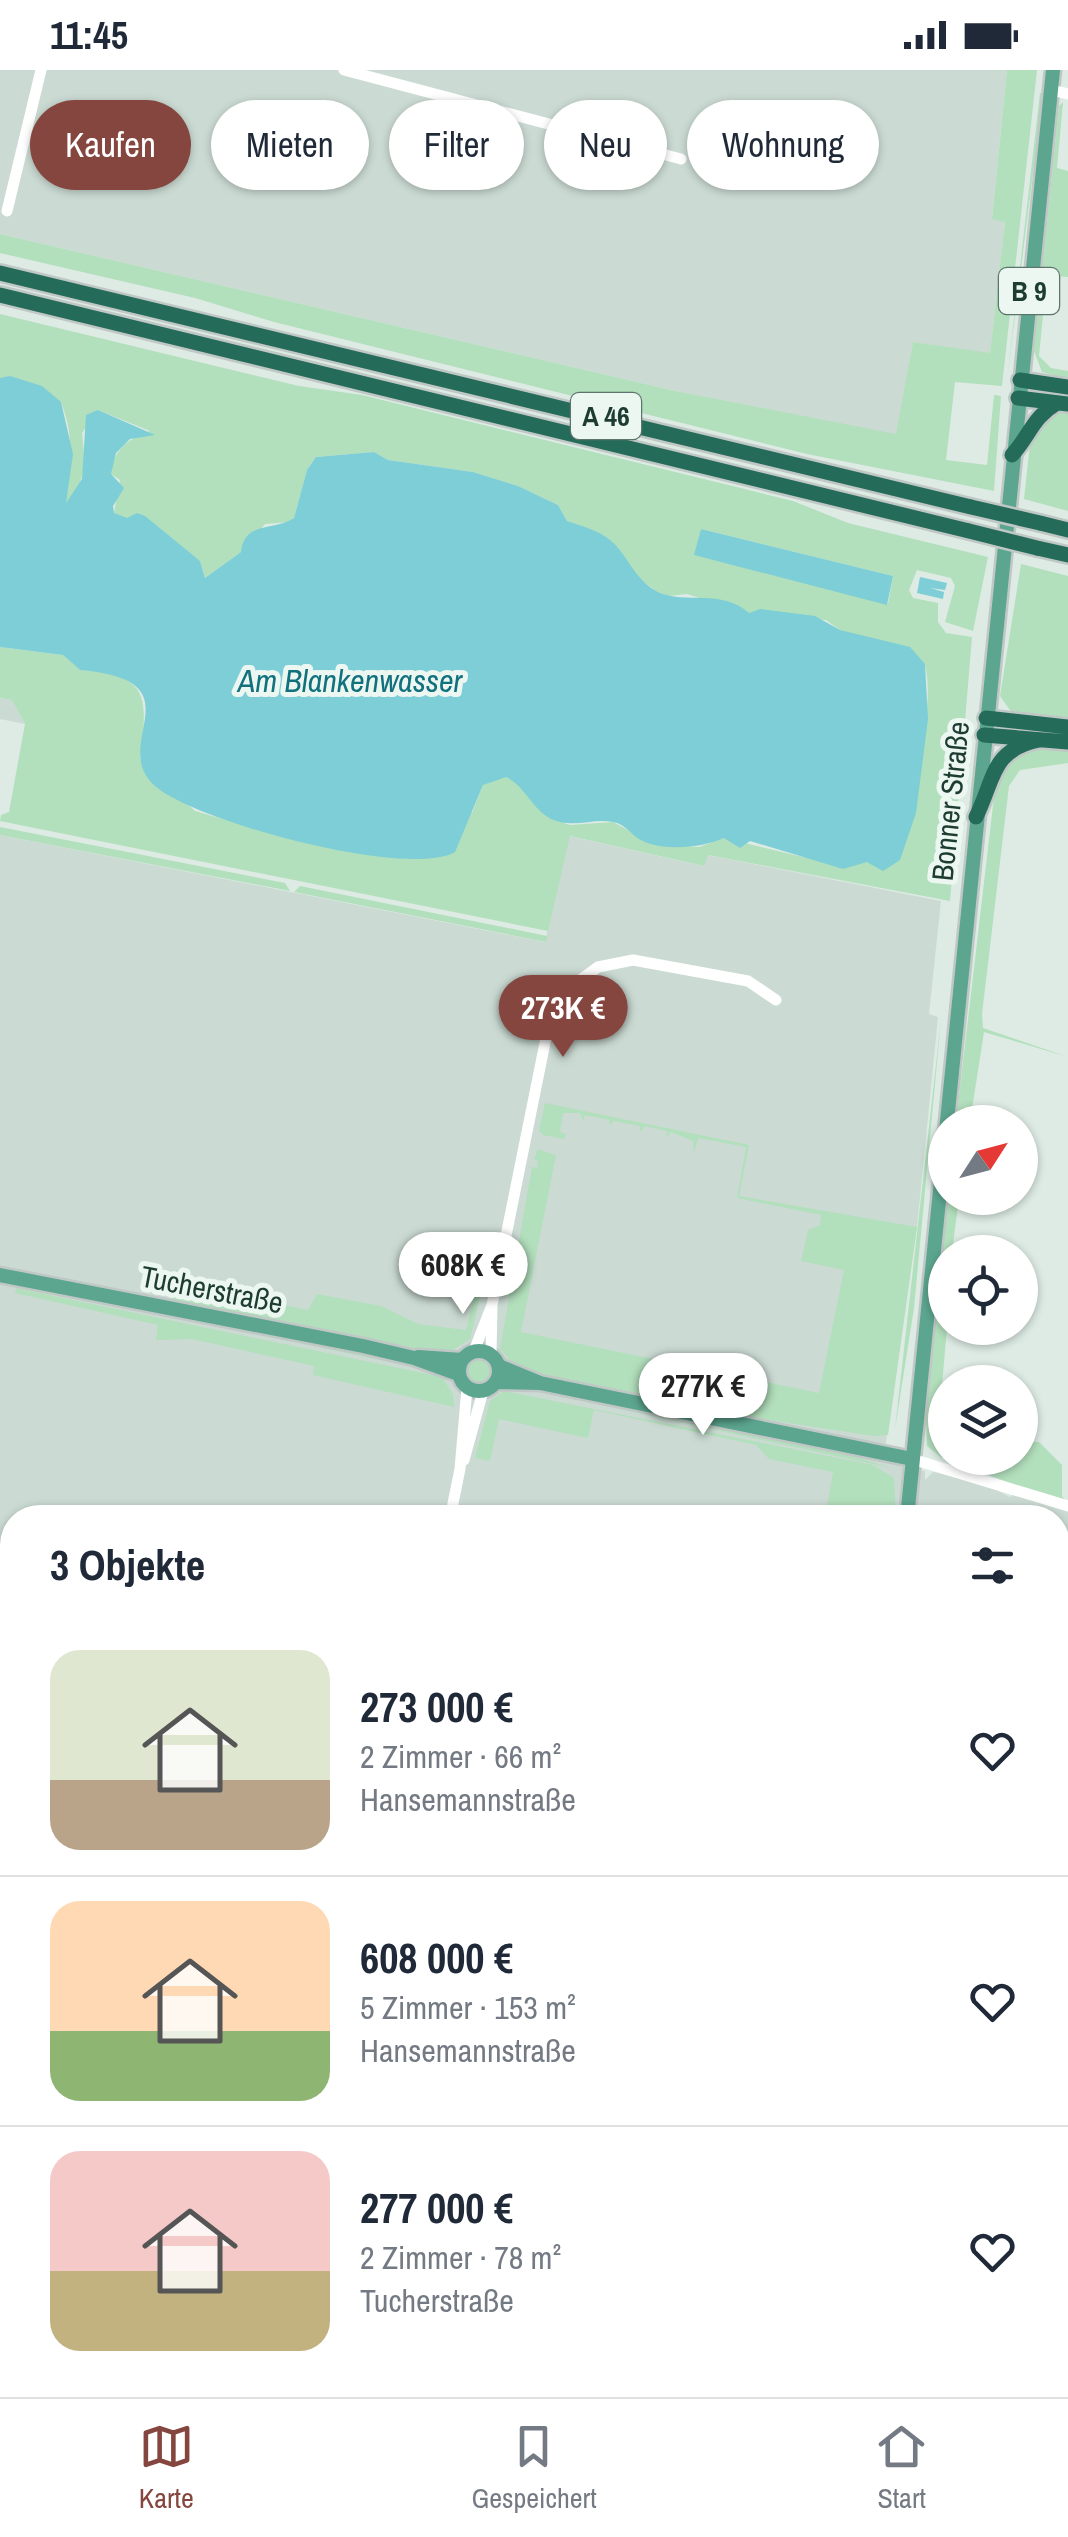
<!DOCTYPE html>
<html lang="de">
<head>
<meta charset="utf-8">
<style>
	body { margin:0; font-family:"Archivo Narrow",sans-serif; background:#f6f6f7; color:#1f2937; height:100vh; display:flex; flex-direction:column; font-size:38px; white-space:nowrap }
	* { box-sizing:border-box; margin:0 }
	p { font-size:32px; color:#747a83 }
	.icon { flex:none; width:55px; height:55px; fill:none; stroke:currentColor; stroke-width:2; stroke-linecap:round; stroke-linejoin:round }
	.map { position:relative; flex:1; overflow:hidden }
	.details { position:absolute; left:0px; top:1435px; width:1070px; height:892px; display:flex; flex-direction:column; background:#fff; border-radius:40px 40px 0 0; box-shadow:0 2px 8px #0004 }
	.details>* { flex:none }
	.guide { position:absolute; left:30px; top:30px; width:1010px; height:90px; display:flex; gap:20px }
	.needle { width:65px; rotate:54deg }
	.buttons { position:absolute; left:928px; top:1035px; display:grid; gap:20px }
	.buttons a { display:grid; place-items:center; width:110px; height:110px; border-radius:50%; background:#fff; box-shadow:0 2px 8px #0004; font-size:50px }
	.price { position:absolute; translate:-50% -85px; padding:0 22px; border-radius:35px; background:#fff; color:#222; font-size:32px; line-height:65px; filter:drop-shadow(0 2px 5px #0008) }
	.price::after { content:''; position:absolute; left:50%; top:60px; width:30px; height:22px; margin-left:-15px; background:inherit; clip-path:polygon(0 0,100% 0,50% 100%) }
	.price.active { background:#84463e; color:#fff }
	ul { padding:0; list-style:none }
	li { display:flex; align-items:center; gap:30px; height:250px; padding:0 50px }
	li+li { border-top:2px solid #e0e1e3 }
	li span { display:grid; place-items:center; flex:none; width:280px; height:200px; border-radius:30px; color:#555 }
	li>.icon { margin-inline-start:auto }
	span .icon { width:120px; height:120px; fill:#fffc; stroke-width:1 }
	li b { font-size:42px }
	h2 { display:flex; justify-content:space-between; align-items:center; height:120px; padding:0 50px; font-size:42px }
	.tag { padding:0 35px; border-radius:45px; background:#fff; box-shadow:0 2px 8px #0004; font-size:35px; line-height:90px }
	.tag.active { background:#84463e; color:#fff }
	.status { display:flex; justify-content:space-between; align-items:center; height:70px; padding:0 50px; background:#fff; direction:ltr }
	.status svg { height:28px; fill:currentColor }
	.menu { display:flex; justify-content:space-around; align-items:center; height:140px; border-top:2px solid #e0e1e3; background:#fff; font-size:28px; color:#747a83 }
	.menu a { display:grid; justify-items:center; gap:5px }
	.menu .active { color:#84463e }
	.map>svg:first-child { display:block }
</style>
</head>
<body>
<div class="status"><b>11:45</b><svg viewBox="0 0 49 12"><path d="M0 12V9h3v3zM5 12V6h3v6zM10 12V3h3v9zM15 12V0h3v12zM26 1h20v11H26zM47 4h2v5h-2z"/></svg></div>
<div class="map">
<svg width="1068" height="2327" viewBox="0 0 1068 2327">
	<rect width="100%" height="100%" fill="#ddebe4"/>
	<path fill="#cbdbd3" d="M0 0H1007L992 148 1005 152 990 284 913 272 897 365 671 320 0 164Z
		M0 628 12 630 25 654 0 649Z
		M0 765 545 872 569 766 703 796 707 785 941 831 929 944 938 947 917 1157 883 1392 925 1401V1410L933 1402 979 1411 1010 1427 1017 1422 1068 1439V1482L1058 1480V1448H12V2315H494L489 2327H0Z"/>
	<path fill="#b2dfbc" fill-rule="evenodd" d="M1007 0H1037L1002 316 955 312 946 390 987 395 994 325 1001 326 994 421 807 384 274 252 195 228 0 183V164L671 320 896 364 913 272 990 283 1005 152 992 149Z
		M1040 23H1043L1007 310Z
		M1063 32 1057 98 1068 101V207L1047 205 1039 286 1051 298 1068 301V309L1042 302 1034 281 1059 36Z
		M0 244 299 316 362 325 793 431 848 453 988 487 973 561 945 552 955 516 951 508 917 500 909 520 913 528 938 533V552L946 563 972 567 950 831 708 785 704 796 570 766 548 861 0 751 1 745 9 742 25 654 12 630 0 628V577L63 585 80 600C150 605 148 626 140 689L195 741 316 775 472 743 483 715 492 708 506 707 518 713 554 750 570 755 613 752 652 773 699 777 724 768 836 795 867 792C893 731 940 662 925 594L840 560 826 550 748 543 687 524 668 526 656 521 638 508 612 472 567 451 558 435 518 416 473 402 388 390 374 382 316 387 307 400 294 448 289 452 265 454 241 482 205 508 200 491 114 443 120 410 111 404C113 380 128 369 150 361L98 340 82 363C85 389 87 414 66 433 64 391 79 379 61 332L32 316 0 308ZM701 459 893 506 888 534 695 485Z
		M1057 339H1068V441L1024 429 1031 365Z
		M1021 494 1068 506V651L1012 643 1000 626Z
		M1068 678V693L1020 700 1009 716 982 944 983 958 1068 987 984 962 970 1052H956L996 710C1009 679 1038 679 1068 678Z
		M0 757 285 813 290 821 0 765Z
		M300 816 547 866 546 872 294 822Z
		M941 950 914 1238 895 1359Z
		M545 1033 749 1075 739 1126 917 1157 888 1365 874 1366 748 1347 518 1300 500 1279 532 1097 537 1098 538 1091 534 1089 538 1079 556 1085 521 1262 819 1323 844 1200 801 1191 808 1160 820 1155 821 1145 737 1128 746 1077 698 1068 694 1083 693 1071 671 1062 666 1068 667 1061 645 1056 640 1062V1056L614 1051 609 1056 610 1050 585 1045 583 1051 580 1043H563L560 1062 566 1064 564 1069 543 1065 539 1061Z
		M948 1128H959L952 1182H945L947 1258 938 1360 945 1363 942 1388 927 1376 926 1349Z
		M484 1187 488 1193 470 1269 445 1285 172 1229 176 1198 182 1215 308 1240 317 1224 381 1236 418 1254 466 1260Z
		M0 1210 441 1301V1303Z
		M16 1218 442 1307 453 1324 454 1337 313 1305 314 1296 192 1269 156 1270 158 1255 15 1223Z
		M465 1301a14 14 0 1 1 28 0a14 14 0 1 1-28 0Z
		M514 1316 840 1382 891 1398Z
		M504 1321 873 1395 894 1408 896 1447H825L833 1402 769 1389 756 1375 594 1340 588 1368 499 1349 490 1391 475 1388 490 1331Z
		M1024 1371 1039 1372 1062 1395V1426L1068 1434 950 1391 1020 1388Z
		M1068 1487V1525L1058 1526V1488Z
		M573 2315H723L719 2327H568Z"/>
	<path fill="#7dced7" d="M10 306 42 316 61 332 73 384 66 433 82 409 86 345 98 340 155 365 130 369 116 383 111 404 124 418 113 436 114 443 127 448 137 443 145 446 200 491 205 508 241 482C244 451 274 461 294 448L307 400 316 387 374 382 388 390 473 402 518 416 558 435 567 451C581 456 598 460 610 470 629 486 634 510 658 522 685 535 721 518 749 543L760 539 815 546 840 560 910 577 925 594 928 649 916 743 900 790 883 801 867 792 843 799 750 771 740 778 724 768C702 778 661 782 639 769 631 764 625 754 613 752 592 748 573 759 551 749 532 739 525 716 506 707L483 715 455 782C409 809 196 752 155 716 107 674 202 611 80 600L63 585 0 577V308Z
		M701 459 893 506 887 535 694 485Z
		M920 507 947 513 945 520 930 518 944 522 943 529 917 523Z"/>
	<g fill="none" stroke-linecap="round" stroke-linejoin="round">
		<g stroke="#c0c8c6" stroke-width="19">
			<path id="major" d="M0 1205 363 1276 414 1288 458 1304
				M459 1301a20 20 0 1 1 40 0a20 20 0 1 1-40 0Z
				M418 1287 462 1290
				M499 1296 540 1313 912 1389
				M496 1312 540 1313
				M907 1448 1053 0
				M732 2327 736 2315"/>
		</g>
		<g stroke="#c0c8c6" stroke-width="20">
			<path id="highway" d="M0 203 971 437
				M0 225 969 461
				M1020 310 1068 317
				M1018 328 1068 334
				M1012 385C1030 365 1033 347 1057 333
				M1040 453 1068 460
				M1037 478 1068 485
				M986 648 1068 657
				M984 665 1068 672
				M976 747C995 708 991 680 1039 670"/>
		</g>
		<path stroke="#fff" stroke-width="11" d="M344 0 681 89
			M1051 20 1068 24
			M7 141 41 0
			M474 1281 492 1235
			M491 1285 492 1235 547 963 569 918 598 897 633 890 748 911 776 930
			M912 1389 1068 1436
			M464 1390 483 1321
			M450 1448 460 1399 467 1318
			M1058 1814 1068 1818
			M1058 1929 1068 1903
			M1058 1985 1068 1990"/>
		<use href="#major" stroke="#5ca68f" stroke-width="14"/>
		<use href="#highway" stroke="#256b59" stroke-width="15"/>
		<g stroke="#c0c8c6" stroke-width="20" stroke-linecap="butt">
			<path id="highway-bridge" d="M971 437 1040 453
				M969 461 1037 478"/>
		</g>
		<use href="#highway-bridge" stroke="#256b59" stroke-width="15"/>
	</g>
	<g text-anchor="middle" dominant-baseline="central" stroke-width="10" stroke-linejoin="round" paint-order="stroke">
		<g fill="#edf7f2" stroke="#5b746c" stroke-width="2.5">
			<rect x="999" y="198" width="60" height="46" rx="8"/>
			<rect x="571" y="323" width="70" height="46" rx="8"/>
		</g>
		<g font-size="28" font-weight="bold" fill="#1d3c32">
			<text x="1029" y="221">B 9</text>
			<text x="606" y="346">A 46</text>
		</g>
		<g font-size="30" fill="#1d3c32" stroke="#edf7f2">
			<text transform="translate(950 731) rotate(-84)">Bonner Straße</text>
			<text transform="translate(212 1219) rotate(11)">Tucherstraße</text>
		</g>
		<g font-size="32" font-style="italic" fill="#11717d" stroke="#edf7f2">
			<text x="350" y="610">Am Blankenwasser</text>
		</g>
	</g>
</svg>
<div class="buttons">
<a><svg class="needle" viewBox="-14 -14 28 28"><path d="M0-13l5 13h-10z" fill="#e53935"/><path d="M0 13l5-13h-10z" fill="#747a83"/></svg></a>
<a><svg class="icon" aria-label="locate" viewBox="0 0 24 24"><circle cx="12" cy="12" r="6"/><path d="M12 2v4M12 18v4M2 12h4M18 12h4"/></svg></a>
<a><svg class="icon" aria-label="layers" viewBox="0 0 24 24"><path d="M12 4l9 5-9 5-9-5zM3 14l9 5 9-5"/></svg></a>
</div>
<b class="price active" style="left:563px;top:990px">273K €</b>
<b class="price" style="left:463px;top:1247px">608K €</b>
<b class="price" style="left:703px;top:1368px">277K €</b>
<div class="guide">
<a class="tag active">Kaufen</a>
<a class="tag">Mieten</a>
<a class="tag">Filter</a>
<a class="tag">Neu</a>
<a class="tag">Wohnung</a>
</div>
<section class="details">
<h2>3 Objekte<svg class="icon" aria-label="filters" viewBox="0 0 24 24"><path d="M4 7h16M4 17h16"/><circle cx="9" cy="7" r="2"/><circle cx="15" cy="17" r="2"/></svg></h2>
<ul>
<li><span style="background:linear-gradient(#dfe7d0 65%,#b9a48a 0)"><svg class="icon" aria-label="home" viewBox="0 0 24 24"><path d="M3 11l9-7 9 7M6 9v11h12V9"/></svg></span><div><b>273 000 €</b><p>2 Zimmer · 66 m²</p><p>Hansemannstraße</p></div><svg class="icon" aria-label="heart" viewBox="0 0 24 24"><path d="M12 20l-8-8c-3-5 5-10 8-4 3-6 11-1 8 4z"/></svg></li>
<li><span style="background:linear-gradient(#ffd9b3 65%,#8fb573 0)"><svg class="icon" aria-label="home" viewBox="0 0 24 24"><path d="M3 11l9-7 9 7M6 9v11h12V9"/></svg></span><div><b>608 000 €</b><p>5 Zimmer · 153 m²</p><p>Hansemannstraße</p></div><svg class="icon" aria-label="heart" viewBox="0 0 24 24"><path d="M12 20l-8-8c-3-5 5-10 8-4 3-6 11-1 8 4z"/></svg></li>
<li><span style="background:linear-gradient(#f6c9c9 60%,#c2b280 0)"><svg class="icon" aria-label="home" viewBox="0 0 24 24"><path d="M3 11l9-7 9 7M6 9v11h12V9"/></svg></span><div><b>277 000 €</b><p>2 Zimmer · 78 m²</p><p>Tucherstraße</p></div><svg class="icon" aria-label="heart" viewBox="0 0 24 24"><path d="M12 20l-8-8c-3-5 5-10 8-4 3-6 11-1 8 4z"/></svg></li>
</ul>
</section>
</div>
<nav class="menu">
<a class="active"><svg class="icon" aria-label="map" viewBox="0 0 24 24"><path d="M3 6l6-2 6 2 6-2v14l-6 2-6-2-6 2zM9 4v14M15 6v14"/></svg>Karte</a>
<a><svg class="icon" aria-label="saved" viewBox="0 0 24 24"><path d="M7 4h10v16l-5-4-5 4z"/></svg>Gespeichert</a>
<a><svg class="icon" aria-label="home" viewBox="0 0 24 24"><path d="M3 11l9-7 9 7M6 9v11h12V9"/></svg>Start</a>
</nav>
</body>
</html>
